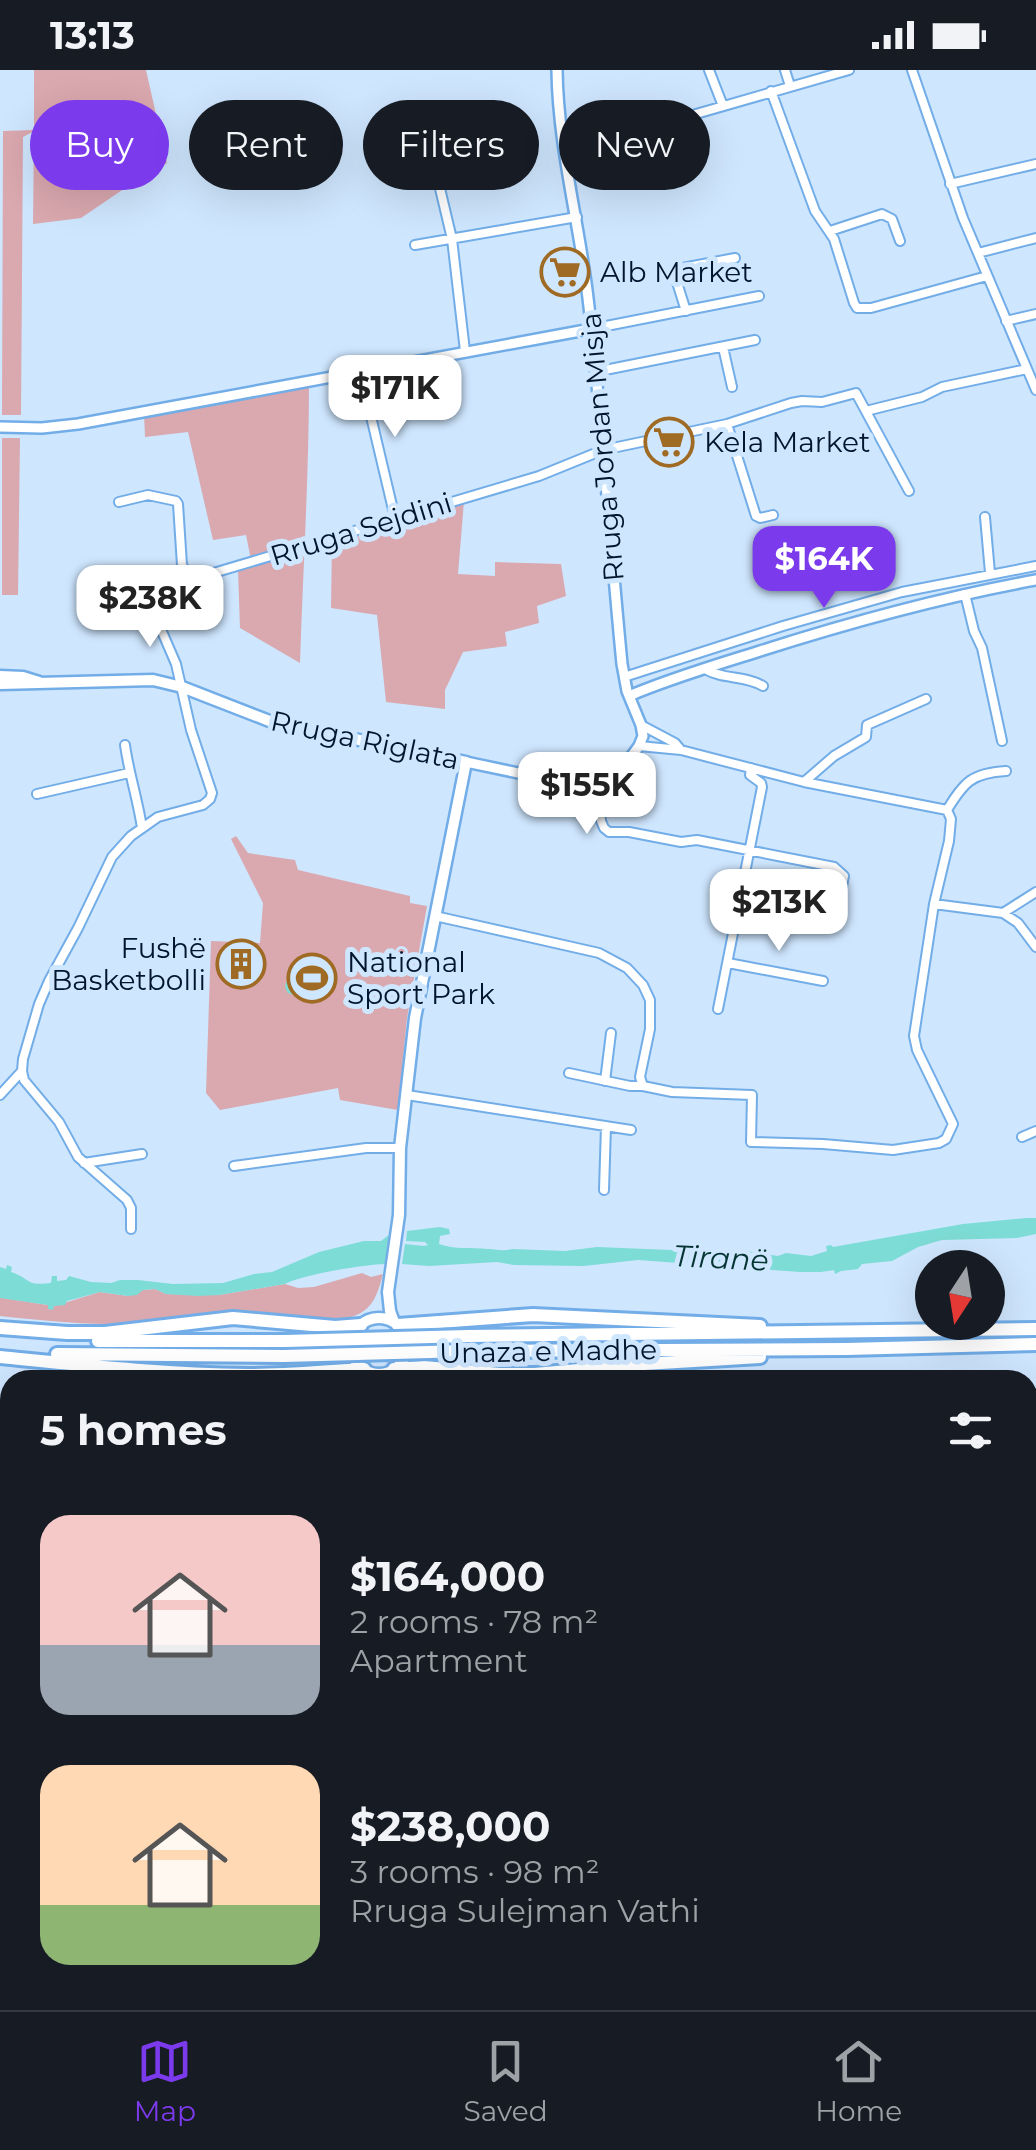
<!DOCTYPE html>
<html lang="en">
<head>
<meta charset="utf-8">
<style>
	body { margin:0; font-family:Montserrat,sans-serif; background:#242831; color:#f1f3f6; height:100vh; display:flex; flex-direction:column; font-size:38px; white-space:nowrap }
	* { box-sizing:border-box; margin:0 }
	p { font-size:32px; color:#9ea1a6 }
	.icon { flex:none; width:55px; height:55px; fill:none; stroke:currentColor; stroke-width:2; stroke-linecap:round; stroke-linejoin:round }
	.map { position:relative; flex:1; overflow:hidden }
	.side { position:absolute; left:0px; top:1300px; width:1038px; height:640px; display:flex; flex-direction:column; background:#171b24; border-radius:30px 30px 0 0; box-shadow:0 10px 40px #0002 }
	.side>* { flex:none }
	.guide { position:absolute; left:30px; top:30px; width:978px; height:90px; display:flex; gap:20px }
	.needle { width:65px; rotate:192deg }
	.tools { position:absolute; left:915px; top:1180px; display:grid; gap:20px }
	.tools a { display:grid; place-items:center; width:90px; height:90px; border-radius:50%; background:#171b24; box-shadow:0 10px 40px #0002; font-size:50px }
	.price { position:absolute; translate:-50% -85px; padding:0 22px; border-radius:20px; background:#fff; color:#222; font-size:32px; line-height:65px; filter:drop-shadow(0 2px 5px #0008) }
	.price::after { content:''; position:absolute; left:50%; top:60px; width:30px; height:22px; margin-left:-15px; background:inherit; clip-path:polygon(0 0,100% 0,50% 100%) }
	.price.active { background:#7c3aed; color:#fff }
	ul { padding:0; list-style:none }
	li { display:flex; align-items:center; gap:30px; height:250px; padding:0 40px }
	li span { display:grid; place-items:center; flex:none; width:280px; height:200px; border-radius:30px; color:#555 }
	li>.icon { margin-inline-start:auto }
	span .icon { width:120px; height:120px; fill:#fffc; stroke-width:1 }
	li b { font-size:42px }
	h2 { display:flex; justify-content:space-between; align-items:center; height:120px; padding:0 40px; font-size:42px }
	.chip { padding:0 35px; border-radius:45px; background:#171b24; box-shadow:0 10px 40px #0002; font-size:35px; line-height:90px }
	.chip.active { background:#7c3aed; color:#fff }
	.status { display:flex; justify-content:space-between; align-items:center; height:70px; padding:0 50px; background:#171b24; direction:ltr }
	.status svg { height:28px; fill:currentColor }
	.menu { display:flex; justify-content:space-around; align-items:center; height:140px; border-top:2px solid #363941; background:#171b24; font-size:28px; color:#9ea1a6 }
	.menu a { display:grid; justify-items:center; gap:5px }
	.menu .active { color:#7c3aed }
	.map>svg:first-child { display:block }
</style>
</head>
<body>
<div class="status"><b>13:13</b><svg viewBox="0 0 49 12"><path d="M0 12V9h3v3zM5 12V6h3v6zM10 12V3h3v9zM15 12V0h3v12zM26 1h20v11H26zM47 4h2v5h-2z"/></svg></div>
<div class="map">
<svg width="1036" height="1940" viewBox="0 0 1036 1940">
	<rect width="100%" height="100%" fill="#cee6fe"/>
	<path fill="#daa8af" d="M34 0H146L167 93 134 112 81 148 33 154 34 61 23 67 21 345H2L3 61 34 60Z
		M309 311C309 405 303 499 300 593L240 558 238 500 252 495 246 465 213 470 188 362 145 367 144 344Z
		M2 368H20L18 525H2Z
		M464 431 458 504 495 506V492L561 494 566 526 537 536 539 553 505 562 507 576 463 582 445 620V639L386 632 377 545 331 538 332 472Z
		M236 766 248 783 295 790 298 800 410 826V833L427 836 407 948 398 1040 340 1030 338 1018 220 1040 206 1023 211 871 260 873 263 833 231 769Z
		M362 1203 371 1207 383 1204C378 1222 374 1239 354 1246 324 1256 258 1242 223 1242 197 1242 172 1250 147 1252 98 1257 48 1251 0 1246V1228H3L54 1236 100 1222 128 1226 143 1220 155 1219 166 1224 219 1225 285 1214 298 1218 314 1217Z
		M1028 1441H1036V1518L1028 1520Z
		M0 1496 10 1497V1581L0 1580Z
		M1036 1683V1774L1028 1775V1684Z
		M10 1802V1900L0 1897V1828Z
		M438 1930H514L523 1938V1940H428Z"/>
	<path fill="#7ddcd5" d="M324 905C334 907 336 916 328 922L309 919 294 925 288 923C284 917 284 912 291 908L309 911Z
		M1027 1148H1036V1164L1017 1168 942 1170 918 1177 892 1191 862 1194 858 1199 841 1201 835 1204 834 1200 821 1202H800L638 1190 584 1196 514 1195 497 1192 429 1196 402 1194 405 1174 424 1176 428 1175 425 1172 406 1171 407 1161 440 1157 449 1159 450 1164 440 1166 439 1174C455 1180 470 1177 488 1179 498 1179 502 1182 512 1179L565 1181 597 1177 671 1180 686 1178 747 1181 778 1186 786 1183 811 1186 827 1181 826 1176 831 1175 833 1177 963 1154Z
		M389 1165 385 1194C361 1195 305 1204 285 1214L219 1225 198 1226 166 1224 155 1219 143 1220 137 1225 128 1226 100 1222 67 1231 65 1235 54 1236 53 1240 48 1239V1235L0 1228V1197L6 1199 7 1195 12 1197 11 1202C32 1209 24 1216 51 1213L52 1206H57V1211L66 1210 69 1206 91 1212 111 1213 120 1210H138L173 1214 223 1213 254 1204 272 1202 319 1182 364 1171H381Z"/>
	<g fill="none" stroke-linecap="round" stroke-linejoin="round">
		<g stroke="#72ade8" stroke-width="12">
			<path id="minor" d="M709 0 723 36
				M785 0 790 16
				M912 0 963 148 1036 320
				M771 21 815 141 834 169 854 233 857 238H871L987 206
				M563 75 689 46 849 0
				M433 89 452 169 465 281
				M950 114 1036 94
				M830 161 882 144 892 149 900 171
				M415 175 577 147
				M978 183 1036 168
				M686 241 674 203 677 199 735 188
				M1006 251 1036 244
				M591 259 759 226
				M723 277 732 317
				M360 300 395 448
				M595 302 755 270
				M866 341 922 327 942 317 1027 299
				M727 354 756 446 760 448 773 445
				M119 432 148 425 176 431 178 434 182 495 188 504 200 507 539 406 603 380 727 354 791 333 802 331 822 332 856 323 909 421
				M985 447 990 503
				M965 524 974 561 982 578 1002 671
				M705 599C723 610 745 605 763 616
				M624 607 783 556 902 522 1036 496
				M641 655 675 673 681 680
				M125 675C129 704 138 730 142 758
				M639 676 681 680 804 712 947 740
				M804 712 834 686 866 667 867 655 926 629
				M598 719 601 751 604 758 609 762H629L681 772 697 770 834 797 844 806 839 832
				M37 724 129 703
				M947 740C964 712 972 703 1006 701
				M934 834 1003 843 1018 853 1036 877
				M1003 843 1036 822
				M435 846 599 883 627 898 643 915 650 930V959L640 1007 643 1016 672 1022 752 1025 751 1072 823 1074 893 1080 939 1073 946 1069 953 1054 917 980 914 966 934 834 949 771 951 749 947 740
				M728 893 823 911
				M718 939 762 717 761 713 750 705 751 698
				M569 1003 630 1016H643
				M605 1011 611 963
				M0 1025 22 1001
				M407 1025 631 1060
				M1022 1067 1036 1061
				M84 1093 142 1084
				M234 1096 366 1078H400
				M604 1120 606 1056
				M131 1159V1138L127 1130 78 1087 59 1052 24 1010 22 1001 23 989 39 934 49 911 78 858 112 787 131 766 158 747 203 735 210 729 212 723 191 660 176 594 160 557 144 531
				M1028 1607 1036 1604
				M0 1663 10 1684
				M58 1940 60 1930
				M224 1940 234 1930
				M262 1940 272 1930
				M370 1940 380 1930
				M421 1940 431 1930
				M939 1940 940 1930"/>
		</g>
		<g stroke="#72ade8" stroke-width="14">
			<path id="tertiary" d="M0 357 42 358 78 354 591 259
				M629 626C671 608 716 595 760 581 851 552 942 527 1036 510
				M466 692 590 718 603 719 614 710 639 676 643 666 641 655 627 621 622 594C610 472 602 349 588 228 579 151 558 77 557 0
				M582 1940 584 1930"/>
		</g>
		<g stroke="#72ade8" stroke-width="15">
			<path id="secondary" d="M0 606 23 607 39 612
				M0 614 153 610 182 617 272 652 466 692 415 948 400 1078 399 1145 388 1222 390 1241 394 1252
				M351 1276a28 28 0 1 1 56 0a28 28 0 1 1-56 0Z
				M0 1358 10 1359
				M1028 1362 1036 1363"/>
		</g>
		<g stroke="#72ade8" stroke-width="18">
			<path id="trunk" d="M398 1255 533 1245 760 1256
				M0 1258 67 1263H105L233 1248 335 1257 361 1255
				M468 1266 1036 1259
				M98 1271H285
				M466 1281 847 1279 1036 1274
				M57 1284 284 1286
				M0 1287C82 1295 165 1304 248 1305 287 1305 325 1301 364 1299
				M394 1299 424 1297 499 1304H535L644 1294 760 1287"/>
		</g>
		<use href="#minor" stroke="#fff" stroke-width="8"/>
		<use href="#tertiary" stroke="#fff" stroke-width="9"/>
		<use href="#secondary" stroke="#fff" stroke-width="10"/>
		<use href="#trunk" stroke="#fff" stroke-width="12"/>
		<g stroke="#72ade8" stroke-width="18" stroke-linecap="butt">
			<path id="trunk-bridge" d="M285 1271 468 1266
				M284 1286 466 1281"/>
		</g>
		<use href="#trunk-bridge" stroke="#fff" stroke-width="12"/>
	</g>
	<defs>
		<g id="supermarket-ring" transform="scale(2.5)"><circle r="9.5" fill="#cee6fe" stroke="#9f6a23" stroke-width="1.5"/><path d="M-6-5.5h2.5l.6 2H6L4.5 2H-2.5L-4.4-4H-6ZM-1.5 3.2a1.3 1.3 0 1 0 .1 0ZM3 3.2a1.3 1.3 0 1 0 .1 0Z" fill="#9f6a23"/></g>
		<g id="building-ring" transform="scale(2.5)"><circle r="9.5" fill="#cee6fe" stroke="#9f6a23" stroke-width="1.5"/><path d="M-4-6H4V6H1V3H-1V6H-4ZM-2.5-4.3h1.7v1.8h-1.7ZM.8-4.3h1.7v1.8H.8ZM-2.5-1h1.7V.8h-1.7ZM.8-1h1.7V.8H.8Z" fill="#9f6a23"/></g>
		<g id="stadium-ring" transform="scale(2.5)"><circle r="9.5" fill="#cee6fe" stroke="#9f6a23" stroke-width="1.5"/><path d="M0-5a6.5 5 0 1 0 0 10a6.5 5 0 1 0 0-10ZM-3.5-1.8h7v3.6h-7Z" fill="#9f6a23"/></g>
	</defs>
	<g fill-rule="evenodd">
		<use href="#supermarket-ring" x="565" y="202"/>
		<use href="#supermarket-ring" x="669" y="372"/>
		<use href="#building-ring" x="241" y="894"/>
		<use href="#stadium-ring" x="312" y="908"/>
	</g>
	<g text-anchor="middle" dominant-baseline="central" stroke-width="10" stroke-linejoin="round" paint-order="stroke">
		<g font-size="28" fill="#01162c" stroke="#cee6fe" text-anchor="start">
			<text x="600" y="202">Alb Market</text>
			<text x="704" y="372">Kela Market</text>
			<text x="206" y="878" text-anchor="end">Fushë<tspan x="206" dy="32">Basketbolli</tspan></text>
			<text x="347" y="892">National<tspan x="347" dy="32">Sport Park</tspan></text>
		</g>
		<g font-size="28" fill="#01162c" stroke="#cee6fe">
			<text transform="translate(602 377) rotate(-95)">Rruga Jordan Misja</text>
			<text transform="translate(361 459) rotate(-17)">Rruga Sejdini</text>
			<text transform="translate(365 670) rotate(12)">Rruga Riglata</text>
			<text transform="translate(548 1281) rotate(-1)">Unaza e Madhe</text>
		</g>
		<g font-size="30" font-style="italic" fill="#053533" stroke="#cee6fe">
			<text transform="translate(721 1188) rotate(3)">Tiranë</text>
		</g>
	</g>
</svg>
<div class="tools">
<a><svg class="needle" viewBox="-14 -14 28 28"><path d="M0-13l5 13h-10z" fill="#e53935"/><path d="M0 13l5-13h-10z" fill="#9ea1a6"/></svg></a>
</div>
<b class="price" style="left:395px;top:370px">$171K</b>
<b class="price active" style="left:824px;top:541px">$164K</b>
<b class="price" style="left:150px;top:580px">$238K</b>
<b class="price" style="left:587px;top:767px">$155K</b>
<b class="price" style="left:779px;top:884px">$213K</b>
<div class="guide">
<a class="chip active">Buy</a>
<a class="chip">Rent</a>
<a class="chip">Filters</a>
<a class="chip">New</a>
</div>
<section class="side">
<h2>5 homes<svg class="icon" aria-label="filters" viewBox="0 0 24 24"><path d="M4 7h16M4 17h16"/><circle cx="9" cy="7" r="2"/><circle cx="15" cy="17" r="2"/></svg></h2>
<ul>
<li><span style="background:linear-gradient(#f6c9c9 65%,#9aa5b1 0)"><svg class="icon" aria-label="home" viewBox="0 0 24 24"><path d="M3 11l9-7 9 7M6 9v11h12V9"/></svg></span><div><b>$164,000</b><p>2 rooms · 78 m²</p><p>Apartment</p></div></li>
<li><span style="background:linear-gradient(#ffd9b3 70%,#8fb573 0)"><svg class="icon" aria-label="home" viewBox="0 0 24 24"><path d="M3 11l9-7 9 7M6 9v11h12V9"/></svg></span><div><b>$238,000</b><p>3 rooms · 98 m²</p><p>Rruga Sulejman Vathi</p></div></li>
</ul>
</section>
</div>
<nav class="menu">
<a class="active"><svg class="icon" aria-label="map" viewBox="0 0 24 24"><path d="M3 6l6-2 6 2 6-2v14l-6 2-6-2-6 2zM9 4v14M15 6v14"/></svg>Map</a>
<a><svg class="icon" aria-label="saved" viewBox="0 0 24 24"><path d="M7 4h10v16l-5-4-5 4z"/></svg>Saved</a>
<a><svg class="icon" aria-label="home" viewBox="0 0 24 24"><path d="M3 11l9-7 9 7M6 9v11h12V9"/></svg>Home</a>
</nav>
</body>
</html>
